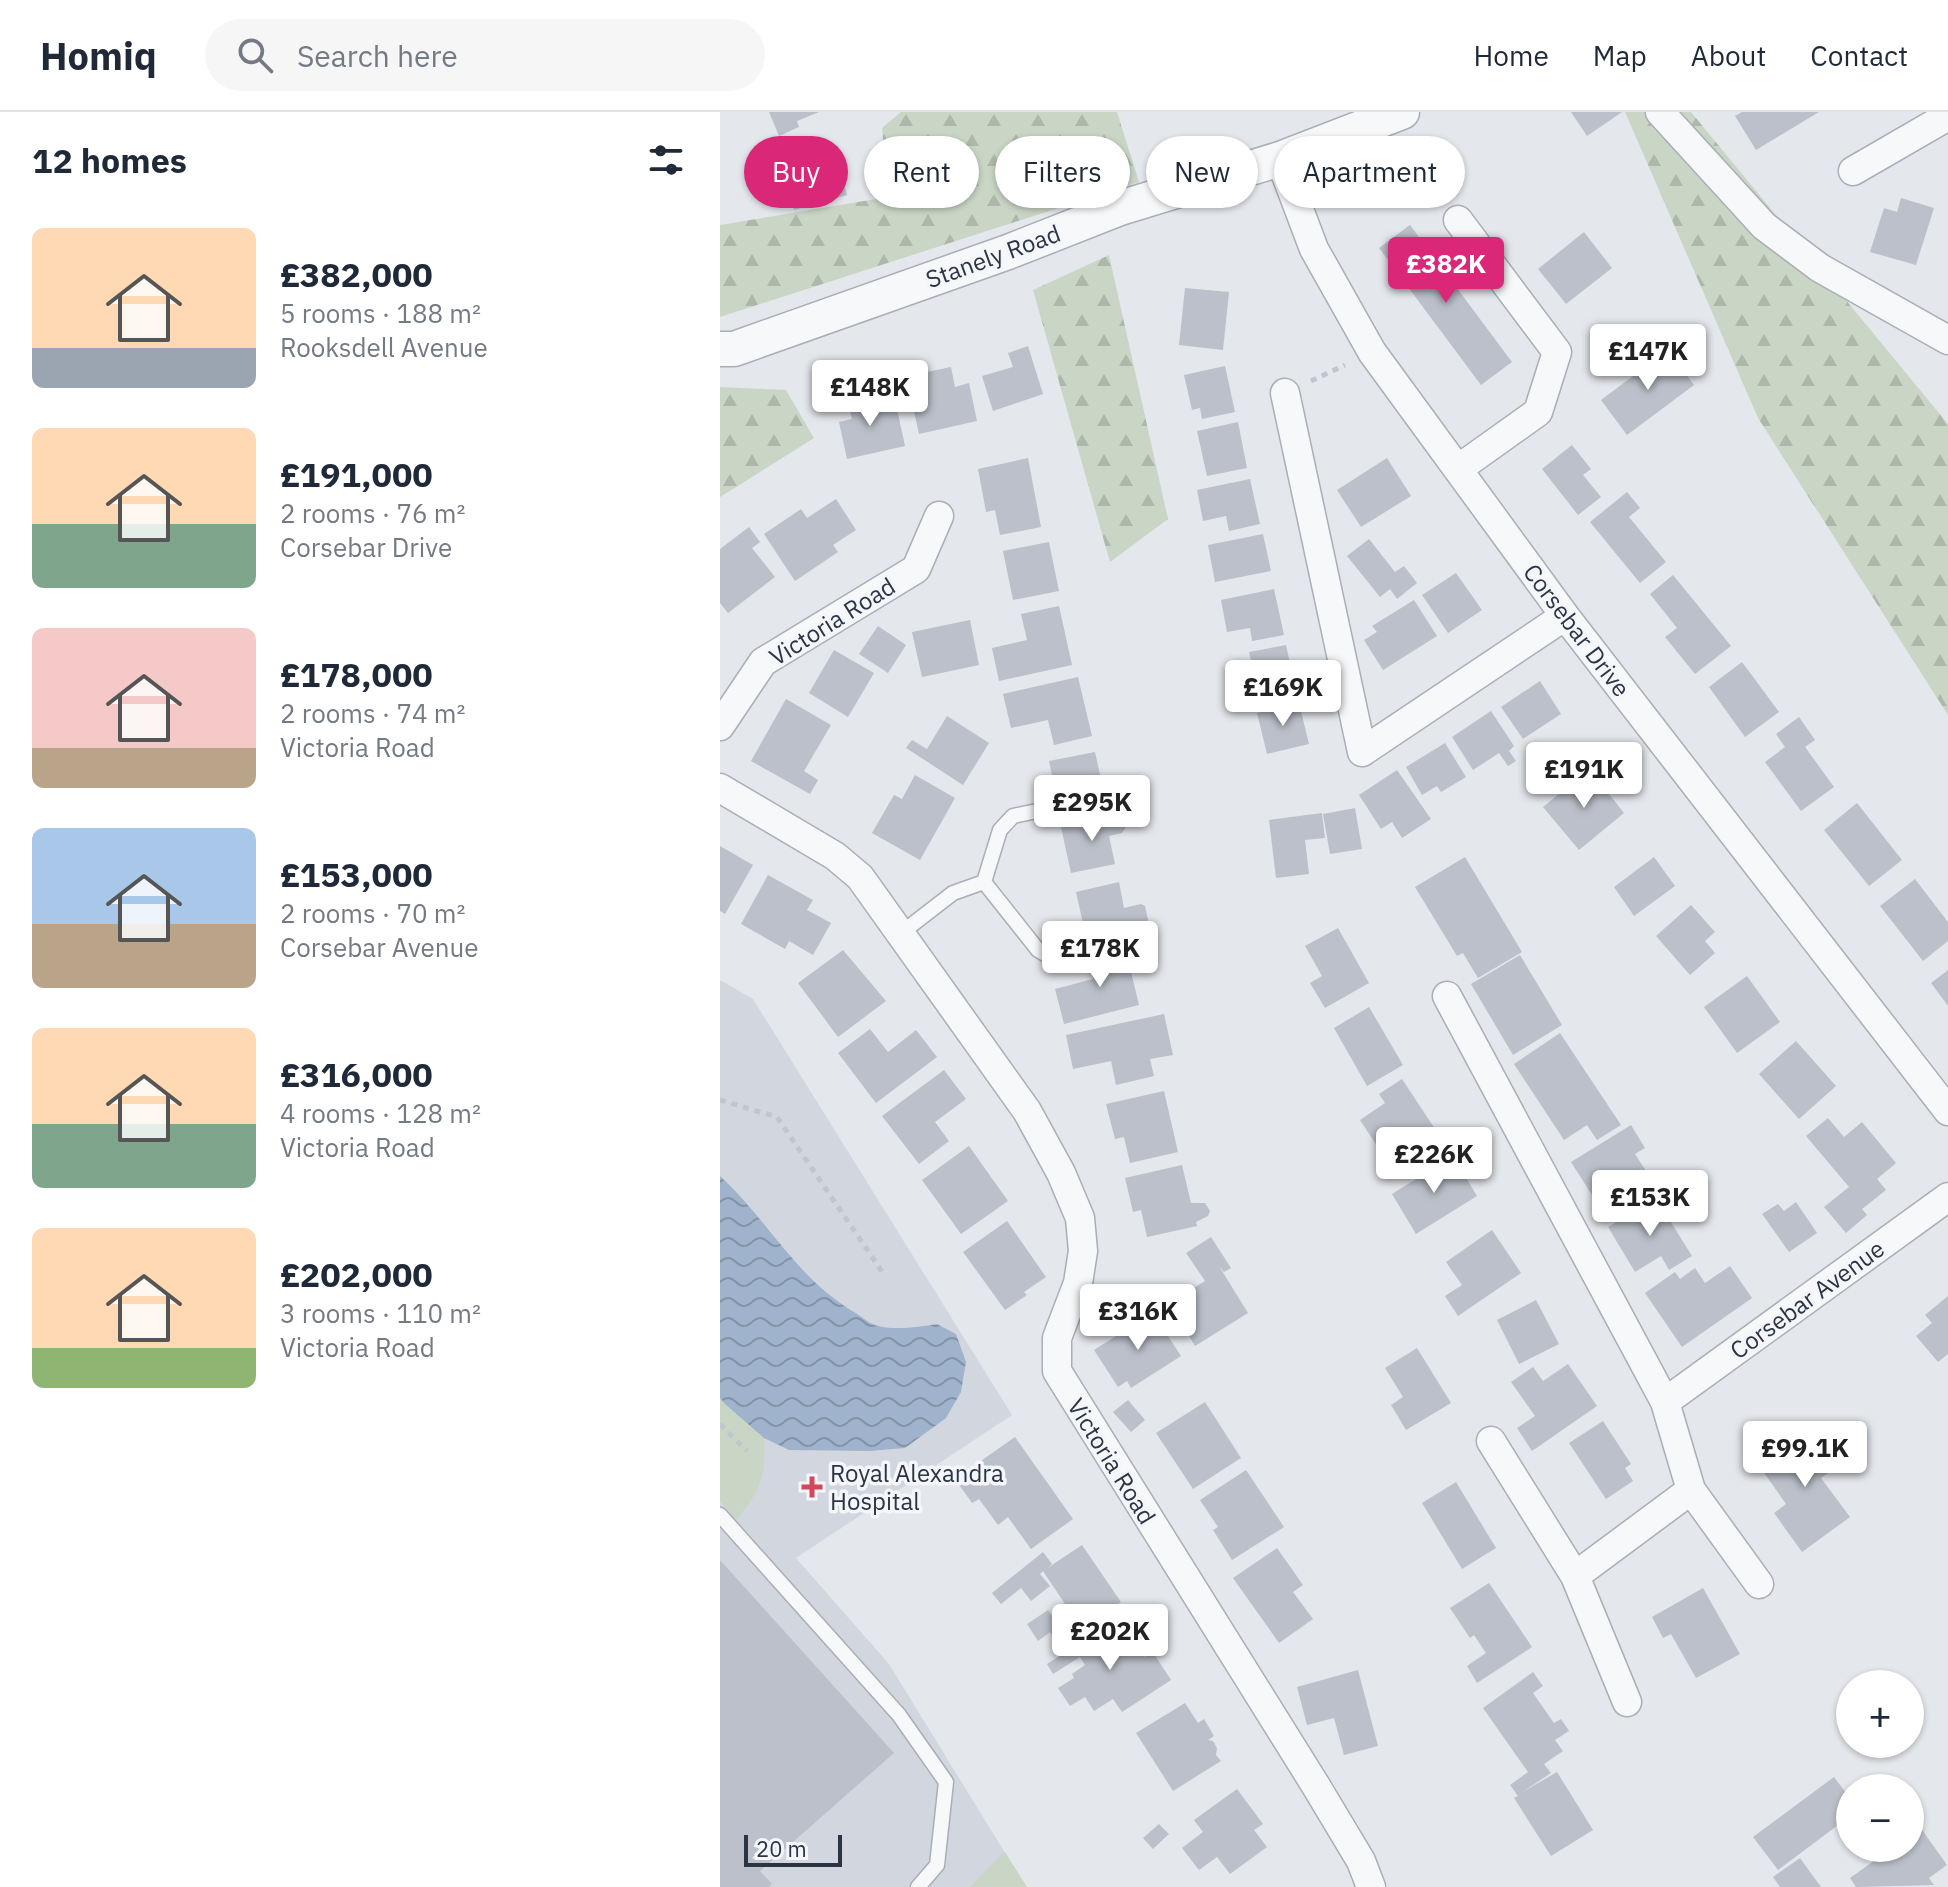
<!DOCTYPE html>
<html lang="en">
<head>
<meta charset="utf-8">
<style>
	body { margin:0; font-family:"IBM Plex Sans",sans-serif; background:#f6f6f7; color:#1f2937; height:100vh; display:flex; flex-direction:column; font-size:30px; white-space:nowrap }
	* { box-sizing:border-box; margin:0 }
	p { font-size:26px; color:#747a83 }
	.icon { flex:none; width:44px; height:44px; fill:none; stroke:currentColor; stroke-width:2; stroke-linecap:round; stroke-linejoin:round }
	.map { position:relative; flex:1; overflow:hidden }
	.panel { display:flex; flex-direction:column; background:#fff; width:720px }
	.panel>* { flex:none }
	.hud { position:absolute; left:24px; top:24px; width:760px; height:72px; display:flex; gap:16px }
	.controls { position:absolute; left:1116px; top:1558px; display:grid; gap:16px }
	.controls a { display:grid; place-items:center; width:88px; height:88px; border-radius:50%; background:#fff; box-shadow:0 2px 6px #0004; font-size:40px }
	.scale { position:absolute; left:24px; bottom:20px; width:98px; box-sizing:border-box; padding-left:8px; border:4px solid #2b3445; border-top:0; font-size:22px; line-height:28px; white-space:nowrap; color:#2b3445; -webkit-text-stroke:6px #f4f6f9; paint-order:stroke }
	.price { position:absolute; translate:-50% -68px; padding:0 18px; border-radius:8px; background:#fff; color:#222; font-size:26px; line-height:52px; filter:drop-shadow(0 2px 4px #0008) }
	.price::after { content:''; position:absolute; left:50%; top:48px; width:24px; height:18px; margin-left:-12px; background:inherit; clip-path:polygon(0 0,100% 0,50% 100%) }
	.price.on { background:#db2777; color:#fff }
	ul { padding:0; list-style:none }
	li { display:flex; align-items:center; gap:24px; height:200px; padding:0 32px }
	li span { display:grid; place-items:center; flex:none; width:224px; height:160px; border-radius:12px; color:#555 }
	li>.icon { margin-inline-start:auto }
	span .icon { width:96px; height:96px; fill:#fffc; stroke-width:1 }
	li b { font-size:34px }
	h2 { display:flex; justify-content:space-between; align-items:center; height:96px; padding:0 32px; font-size:34px }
	.tag { padding:0 28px; border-radius:36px; background:#fff; box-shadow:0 2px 6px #0004; font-size:28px; line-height:72px }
	.tag.on { background:#db2777; color:#fff }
	header { display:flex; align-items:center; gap:48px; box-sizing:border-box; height:112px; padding:0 40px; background:#fff; border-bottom:2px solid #e0e1e3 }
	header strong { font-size:38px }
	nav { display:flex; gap:44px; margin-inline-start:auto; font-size:28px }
	.search { width:560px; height:72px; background:#f6f6f7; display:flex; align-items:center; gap:20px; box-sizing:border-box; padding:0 28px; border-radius:44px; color:#747a83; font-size:30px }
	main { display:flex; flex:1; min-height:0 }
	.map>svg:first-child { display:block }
</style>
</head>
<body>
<header>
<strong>Homiq</strong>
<div class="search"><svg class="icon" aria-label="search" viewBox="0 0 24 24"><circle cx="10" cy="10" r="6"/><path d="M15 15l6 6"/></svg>Search here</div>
<nav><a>Home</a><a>Map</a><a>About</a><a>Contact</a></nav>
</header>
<main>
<section class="panel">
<h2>12 homes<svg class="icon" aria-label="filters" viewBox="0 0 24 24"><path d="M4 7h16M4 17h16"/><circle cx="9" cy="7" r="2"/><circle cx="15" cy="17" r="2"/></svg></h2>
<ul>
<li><span style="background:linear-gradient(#ffd9b3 75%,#9aa5b1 0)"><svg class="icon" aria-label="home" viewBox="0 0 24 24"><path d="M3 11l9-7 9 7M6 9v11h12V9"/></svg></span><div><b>£382,000</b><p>5 rooms · 188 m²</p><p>Rooksdell Avenue</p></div></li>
<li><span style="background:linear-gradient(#ffd9b3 60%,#7fa58c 0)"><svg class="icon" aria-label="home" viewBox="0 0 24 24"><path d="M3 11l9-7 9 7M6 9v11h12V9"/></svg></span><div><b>£191,000</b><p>2 rooms · 76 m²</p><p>Corsebar Drive</p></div></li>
<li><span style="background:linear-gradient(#f6c9c9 75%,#b9a48a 0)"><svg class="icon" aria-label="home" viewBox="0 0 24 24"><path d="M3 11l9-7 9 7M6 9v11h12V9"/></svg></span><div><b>£178,000</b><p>2 rooms · 74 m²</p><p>Victoria Road</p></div></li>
<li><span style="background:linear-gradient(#a9c7e8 60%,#b9a48a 0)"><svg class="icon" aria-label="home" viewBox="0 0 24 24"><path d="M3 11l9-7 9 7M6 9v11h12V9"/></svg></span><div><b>£153,000</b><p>2 rooms · 70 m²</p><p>Corsebar Avenue</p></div></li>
<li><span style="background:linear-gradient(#ffd9b3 60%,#7fa58c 0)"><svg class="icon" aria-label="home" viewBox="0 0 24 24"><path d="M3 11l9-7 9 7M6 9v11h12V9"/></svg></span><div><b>£316,000</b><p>4 rooms · 128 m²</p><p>Victoria Road</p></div></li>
<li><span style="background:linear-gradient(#ffd9b3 75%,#8fb573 0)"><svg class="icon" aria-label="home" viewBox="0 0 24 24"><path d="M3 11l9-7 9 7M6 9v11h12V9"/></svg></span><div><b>£202,000</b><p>3 rooms · 110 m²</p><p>Victoria Road</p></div></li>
</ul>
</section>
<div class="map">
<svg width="1228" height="1775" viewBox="0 0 1228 1775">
	<defs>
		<pattern id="forest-firs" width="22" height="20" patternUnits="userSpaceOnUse" patternTransform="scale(2)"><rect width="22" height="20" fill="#c9d6c5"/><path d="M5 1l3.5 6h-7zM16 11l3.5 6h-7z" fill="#adb8ab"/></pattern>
		<pattern id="water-waves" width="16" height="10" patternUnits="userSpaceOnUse" patternTransform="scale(2)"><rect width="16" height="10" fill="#9fb4cc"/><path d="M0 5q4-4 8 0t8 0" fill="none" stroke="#8293a7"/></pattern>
	</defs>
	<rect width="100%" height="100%" fill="#e4e7ec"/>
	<path fill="#d2d6de" d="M0 868 33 887 292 1303 76 1446 169 1552 306 1775H0Z"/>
	<path fill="#c9d6c5" d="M0 1286 44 1326C46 1364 40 1380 16 1408L0 1389Z
		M285 1740 307 1775H250L284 1740Z"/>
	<path fill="url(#forest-firs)" d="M181 0H397L419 70 0 205V113L168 85 162 16Z
		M905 0H971L1228 312V603L1038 306Z
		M389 143 448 407 390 450 313 178Z
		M0 275 66 278 94 326 0 385Z"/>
	<path fill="url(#water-waves)" d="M0 1064C48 1108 75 1165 134 1200 141 1204 148 1211 155 1213 173 1219 199 1215 217 1212L236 1222 246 1250 241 1280 226 1306 185 1336 150 1339 69 1338 44 1326 5 1292 0 1286Z"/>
	<path fill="#bbc0ca" d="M49 0H99L77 9 79 15 59 24Z
		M851 0H902L867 24Z
		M1022 0H1099L1036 38 1015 4Z
		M113 34 127 83 74 98 60 50Z
		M1181 86 1214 96 1196 153 1150 140 1164 96 1177 100Z
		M690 113 792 250 761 273 659 136Z
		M864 120 892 156 846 192 818 157Z
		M465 176 509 180 503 238 459 233Z
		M308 234 323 282 273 299 262 264 293 255 288 241Z
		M948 238 974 273 907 323 881 288Z
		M505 254 515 300 482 307 480 296 472 298 464 263Z
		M231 255 235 275 249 271 257 309 199 322 191 285 202 282 197 262Z
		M158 280 162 300 177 297 185 334 127 347 119 310 132 307 127 287Z
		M518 310 527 356 487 364 477 319Z
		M852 333 871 357 863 363 881 385 858 403 822 357Z
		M308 346 321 415 280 423 275 398 266 400 258 357Z
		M667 346 691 384 641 415 617 378Z
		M530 367 540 412 509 419 506 404 483 409 477 378Z
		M907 380 920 396 909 405 946 450 920 471 870 410Z
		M116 387 136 418 113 433 118 440 75 469 44 422 81 397 87 406Z
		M29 415 40 430 32 436 55 465 8 501 0 491V437Z
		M543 422 551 459 495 470 488 433Z
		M649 427 675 460 684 454 697 471 677 487 670 477 660 485 627 444Z
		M329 430 339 479 293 488 283 439Z
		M736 461 762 498 728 521 702 483Z
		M953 463 1011 534 975 562 945 525 957 516 930 482Z
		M554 477 564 523 532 529 530 516 507 520 501 488Z
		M694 488 717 524 663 558 644 528 657 520 652 514Z
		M339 494 352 553 279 569 272 536 307 528 301 502Z
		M250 508 259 553 202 565 192 520Z
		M158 514 186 533 168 561 139 542Z
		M566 533 576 578 540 585 529 540Z
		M114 538 154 561 128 605 89 581Z
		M1022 550 1059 600 1025 625 989 575Z
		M358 565 372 624 334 633 328 608 291 616 283 582Z
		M820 569 841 602 803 627 781 595Z
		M66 587 111 613 84 659 98 668 90 682 31 649Z
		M579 591 589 632 547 642 537 601Z
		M771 599 794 634 789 639 796 649 788 654 779 641 753 658 732 625Z
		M227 604 269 631 243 673 186 636 192 628 207 637Z
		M1079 605 1095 628 1085 635 1114 675 1081 699 1045 650 1065 635 1056 622Z
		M725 631 746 665 721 680 717 674 702 683 686 655Z
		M375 640 386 689 339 698 329 649Z
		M869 657 904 701 859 738 823 695Z
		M677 658 711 707 682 726 672 710 661 717 639 683Z
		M195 663 235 686 200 748 152 721 174 683 182 687Z
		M1137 691 1182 748 1149 774 1104 718Z
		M635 696 642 737 610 742 603 702Z
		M602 701 605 726 585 728 589 762 556 766 549 708Z
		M397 703 406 707 407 713 402 721 389 724 395 752 351 761 341 715Z
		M0 734 33 753 5 802 0 799Z
		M745 745 802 840 758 866 743 841 737 844 695 775Z
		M934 745 955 774 914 804 894 775Z
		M48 763 93 788 87 798 111 811 93 843 69 829 65 837 21 812Z
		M1195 767 1228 810V829L1203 849 1160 794Z
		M399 770 404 796 421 792 425 794 428 808 426 812 366 825 356 780Z
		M971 793 995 820 985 829 995 841 970 863 936 824Z
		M618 816 649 871 605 896 590 871 602 864 585 834Z
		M405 835 419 893 344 912 335 877 373 867 368 844Z
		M123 838 166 889 118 925 78 871Z
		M800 843 842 913 793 943 751 872Z
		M1228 858V894L1211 871Z
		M1027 864 1060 910 1017 941 984 895Z
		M649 895 683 953 647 974 614 916Z
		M444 902 453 943 430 947 434 964 396 973 391 949 353 957 346 923Z
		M150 917 168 940 196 918 217 945 156 991 118 941Z
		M840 921 901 1013 877 1028 867 1013 844 1028 794 952Z
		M1076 929 1116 974 1079 1007 1039 962Z
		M224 958 246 987 215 1010 229 1029 199 1052 162 1004Z
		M682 967 717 1020 669 1052 640 1008 665 991 659 982Z
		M444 979 458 1040 410 1051 404 1025 395 1027 386 992Z
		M1108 1006 1124 1025 1142 1010 1176 1051 1157 1067 1166 1078 1142 1097 1147 1103 1126 1121 1104 1095 1129 1075 1086 1024Z
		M911 1013 925 1036 915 1042 939 1079 915 1095 904 1078 879 1094 851 1050Z
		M249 1034 288 1089 241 1122 202 1068Z
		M733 1044 757 1084 696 1122 672 1082Z
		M462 1053 471 1091H485L490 1099 488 1104 476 1110 477 1114 427 1125 421 1098 413 1100 405 1066Z
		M936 1086 972 1144 949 1158 941 1144 915 1160 888 1115Z
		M1076 1090 1097 1121 1069 1140 1042 1102 1058 1092 1064 1099Z
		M287 1109 326 1165 304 1180 307 1183 285 1198 243 1140Z
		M772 1118 801 1161 738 1204 725 1184 742 1173 726 1150Z
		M491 1125 511 1156 504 1160 499 1154 528 1201 475 1234 449 1191 485 1169 466 1141Z
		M1010 1154 1032 1186 962 1235 925 1181 955 1160 960 1167 975 1156 985 1171Z
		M1228 1184V1242L1218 1250 1196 1224 1212 1211 1205 1203Z
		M816 1188 839 1232 799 1252 777 1208Z
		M433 1201 461 1244 411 1276 407 1269 398 1275 374 1238Z
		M697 1236 731 1291 686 1318 671 1293 683 1285 665 1256Z
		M848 1252 877 1294 812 1339 797 1316 815 1304 791 1270 813 1255 823 1269Z
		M408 1288 425 1308 411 1320 393 1300Z
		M485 1290 521 1346 473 1377 436 1321Z
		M883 1309 911 1352 905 1356 913 1369 886 1387 849 1331Z
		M1090 1315 1118 1354 1101 1366 1130 1405 1082 1440 1054 1401 1066 1392 1038 1352Z
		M295 1325 353 1407 311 1437 288 1405 278 1413 259 1387 252 1391 235 1367Z
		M526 1358 564 1415 512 1448 493 1418 498 1415 480 1388Z
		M736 1370 776 1436 742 1457 702 1391Z
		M362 1433 401 1490 367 1513 371 1518 342 1538 330 1520 318 1529 307 1512 328 1498 335 1508 349 1498 323 1459 320 1462 330 1474 311 1489 301 1476 281 1492 272 1481 323 1440 332 1452 326 1457Z
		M557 1436 583 1473 573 1480 593 1507 559 1531 513 1466Z
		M0 1448 174 1641 40 1759 52 1772 49 1775H0Z
		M769 1471 812 1535 757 1571 747 1554 766 1541 754 1523 750 1526 730 1496Z
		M983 1476 1020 1542 976 1566 951 1522 943 1526 932 1505Z
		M383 1516 392 1529 408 1519 424 1545 432 1539 451 1568 402 1600 393 1587 374 1599 365 1585 350 1594 338 1576 354 1566 352 1562 365 1553 360 1545 333 1562 327 1552Z
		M638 1558 658 1634 624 1643 614 1606 587 1613 577 1575Z
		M813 1560 823 1574 813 1581 834 1611 841 1607 849 1619 835 1628 843 1639 824 1652 831 1661 801 1681 837 1660 873 1718 831 1744 794 1686 798 1684 790 1673 808 1660 763 1596Z
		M465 1591 478 1611 484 1607 494 1624 488 1628 493 1629 497 1636 496 1643 501 1649 453 1679 416 1621Z
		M1114 1665 1130 1686V1704L1058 1758 1033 1725Z
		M517 1677 543 1712 534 1718 547 1735 510 1762 497 1745 479 1758 462 1736 483 1720 474 1708Z
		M439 1712 449 1722 433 1737 423 1726Z
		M1200 1715 1227 1753 1209 1766 1214 1773 1136 1775 1130 1766 1172 1736H1190V1723Z
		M1080 1746 1101 1775H1060L1053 1765Z"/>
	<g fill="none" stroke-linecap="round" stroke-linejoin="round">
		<g stroke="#a9aeb7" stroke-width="17">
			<path id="service" d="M317 699 293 704 280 718 264 770 318 838 335 848
				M180 822 233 781 264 770
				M0 1403 179 1603 226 1670 217 1753 198 1775"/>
		</g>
		<g stroke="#a9aeb7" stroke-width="31">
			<path id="minor" d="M940 0 1044 114 1100 156 1228 228
				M560 47 594 137 652 240 845 504 1228 999
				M1133 59 1228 4
				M565 281 642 640 845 504
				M738 357 818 300 837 240 738 108
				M0 614 43 550 196 457 219 404
				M0 676 115 744 140 765 307 999 341 1061 360 1106 363 1139 358 1171 337 1226V1259L596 1674 641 1749 651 1775
				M727 884 945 1290 1228 1085
				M945 1290 971 1378 1039 1472
				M771 1329 855 1464
				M907 1590 855 1464 971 1378"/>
		</g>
		<g stroke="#a9aeb7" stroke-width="37">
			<path id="tertiary" d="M0 237H14L288 140 400 96 560 47 682 0"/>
		</g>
		<path stroke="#c2c5cb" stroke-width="5" stroke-dasharray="6 6" stroke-linecap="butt" d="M591 269 625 253
			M0 988 57 1005 165 1164
			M0 1312 27 1339"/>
		<use href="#service" stroke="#f7f8fa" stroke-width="14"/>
		<use href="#minor" stroke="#f7f8fa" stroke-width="28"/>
		<use href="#tertiary" stroke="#f7f8fa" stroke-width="34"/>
	</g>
	<path fill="#d1495b" stroke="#f4f6f9" stroke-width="3" d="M88 1363h8v8h8v8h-8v8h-8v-8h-8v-8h8z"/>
	<g text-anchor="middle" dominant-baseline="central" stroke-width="7" stroke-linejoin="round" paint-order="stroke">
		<g font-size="24" fill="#2b3445" stroke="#f4f6f9">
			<text transform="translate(273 144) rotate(-20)">Stanely Road</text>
			<text transform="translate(112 509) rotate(-32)">Victoria Road</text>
			<text transform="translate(857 518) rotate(53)">Corsebar Drive</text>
			<text transform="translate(1087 1187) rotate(-36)">Corsebar Avenue</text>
			<text transform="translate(392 1349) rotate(58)">Victoria Road</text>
		</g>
		<g font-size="24" fill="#2b3445" stroke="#f4f6f9" text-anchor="start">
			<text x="110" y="1361">Royal Alexandra<tspan x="110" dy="28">Hospital</tspan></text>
		</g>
	</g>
</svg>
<div class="controls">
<a>+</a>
<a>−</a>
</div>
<div class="scale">20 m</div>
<b class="price on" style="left:726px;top:193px">£382K</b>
<b class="price" style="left:928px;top:280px">£147K</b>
<b class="price" style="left:150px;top:316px">£148K</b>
<b class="price" style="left:563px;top:616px">£169K</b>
<b class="price" style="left:864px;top:698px">£191K</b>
<b class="price" style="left:372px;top:731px">£295K</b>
<b class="price" style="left:380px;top:877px">£178K</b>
<b class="price" style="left:714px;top:1083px">£226K</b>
<b class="price" style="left:930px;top:1126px">£153K</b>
<b class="price" style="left:418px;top:1240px">£316K</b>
<b class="price" style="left:1085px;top:1377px">£99.1K</b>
<b class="price" style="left:390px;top:1560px">£202K</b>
<div class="hud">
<a class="tag on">Buy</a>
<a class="tag">Rent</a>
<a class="tag">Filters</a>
<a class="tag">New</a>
<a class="tag">Apartment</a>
</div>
</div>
</main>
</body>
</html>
